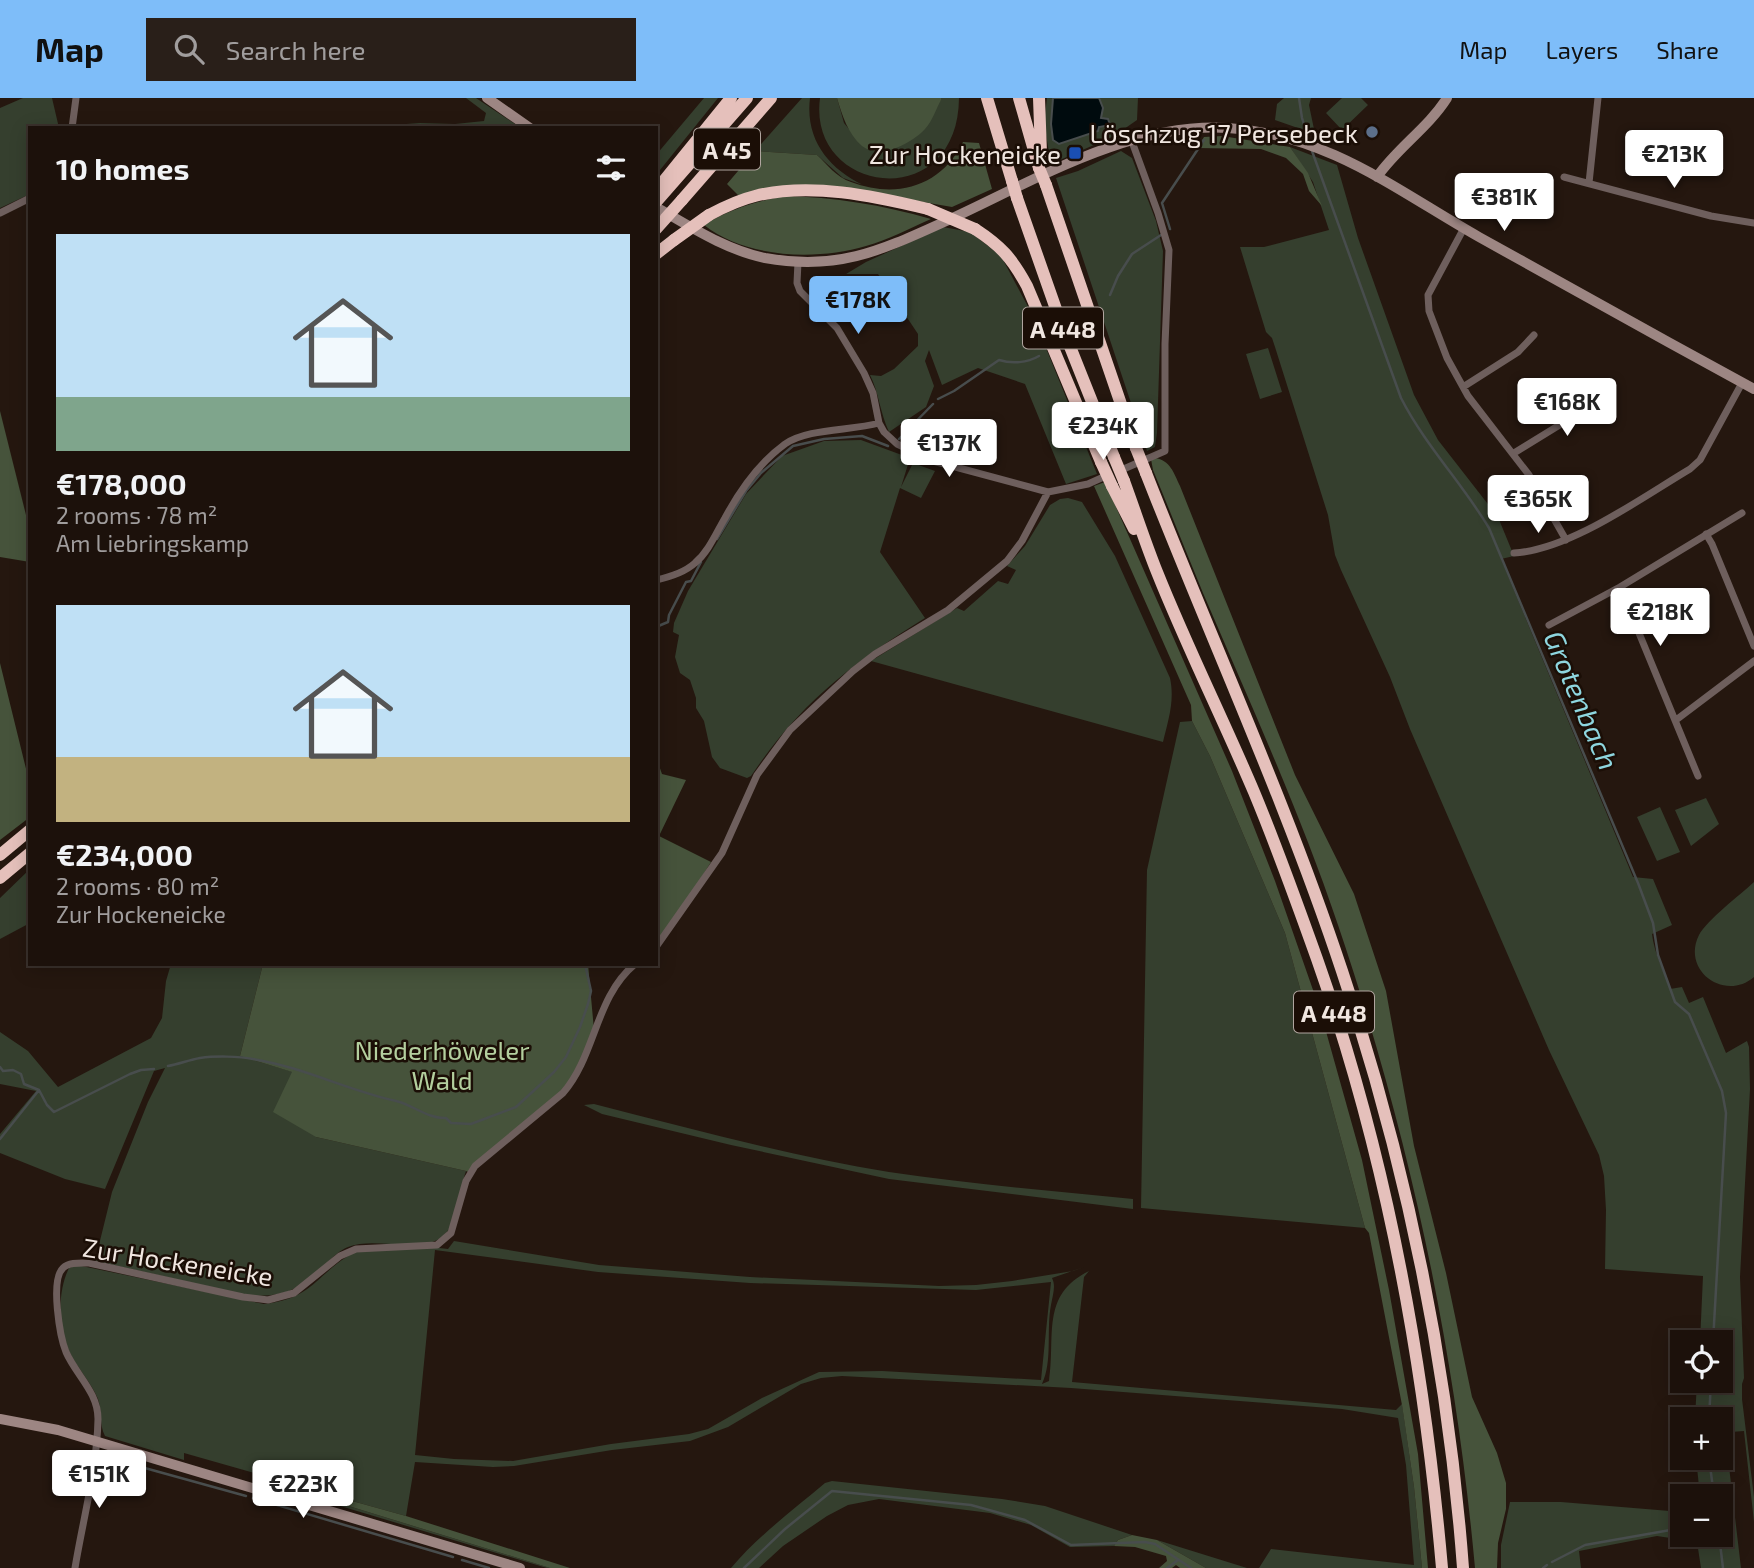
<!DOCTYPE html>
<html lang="en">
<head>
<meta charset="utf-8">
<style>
	body { margin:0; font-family:"Exo 2",sans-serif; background:#291f19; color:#f1f3f6; height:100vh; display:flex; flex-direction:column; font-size:26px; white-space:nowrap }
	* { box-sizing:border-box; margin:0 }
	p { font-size:23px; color:#a09d9d }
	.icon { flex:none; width:38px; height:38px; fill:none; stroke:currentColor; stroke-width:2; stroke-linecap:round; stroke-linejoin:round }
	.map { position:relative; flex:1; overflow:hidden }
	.drawer { position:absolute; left:28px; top:28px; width:630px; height:840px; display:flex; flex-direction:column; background:#1c110b; border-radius:0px; box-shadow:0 4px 18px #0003,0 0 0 2px #3a312c }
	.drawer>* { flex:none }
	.buttons { position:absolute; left:1670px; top:1232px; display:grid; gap:14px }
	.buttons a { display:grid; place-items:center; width:63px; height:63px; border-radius:0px; background:#1c110b; box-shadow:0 4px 18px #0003,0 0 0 2px #3a312c; font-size:35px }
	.price { position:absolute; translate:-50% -60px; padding:0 16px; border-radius:7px; background:#fff; color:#222; font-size:23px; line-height:46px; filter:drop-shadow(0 2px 4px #0008) }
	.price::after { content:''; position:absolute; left:50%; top:42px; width:21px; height:16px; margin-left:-10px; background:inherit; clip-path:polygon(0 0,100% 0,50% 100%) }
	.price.active { background:#7ebdf9; color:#111 }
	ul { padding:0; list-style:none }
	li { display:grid; align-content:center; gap:14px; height:371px; padding:0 28px }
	li span { display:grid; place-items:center; height:217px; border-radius:0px; color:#555 }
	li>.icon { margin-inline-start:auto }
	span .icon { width:126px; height:126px; fill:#fffc; stroke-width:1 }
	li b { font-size:30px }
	h2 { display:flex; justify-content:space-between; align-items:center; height:84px; padding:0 28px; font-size:30px }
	header { display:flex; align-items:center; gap:42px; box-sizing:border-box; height:98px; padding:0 35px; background:#7ebdf9; color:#111 }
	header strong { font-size:33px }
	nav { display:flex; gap:38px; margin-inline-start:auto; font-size:24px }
	.search { width:490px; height:63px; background:#291f19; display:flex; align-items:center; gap:18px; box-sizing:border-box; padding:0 24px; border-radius:0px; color:#a09d9d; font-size:26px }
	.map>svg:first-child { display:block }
</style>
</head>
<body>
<header>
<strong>Map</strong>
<div class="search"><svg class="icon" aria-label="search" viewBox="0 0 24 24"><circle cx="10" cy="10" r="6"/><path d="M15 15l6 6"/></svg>Search here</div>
<nav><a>Map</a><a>Layers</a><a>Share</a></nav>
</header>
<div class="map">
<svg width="1754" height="1470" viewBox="0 0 1754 1470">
	<rect width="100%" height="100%" fill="#25170f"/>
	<path fill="#353f2e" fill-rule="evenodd" d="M23 0H52L59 30H30V96L0 110V10Z
		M466 0H476L521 30H506L502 27 499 30H351L420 25 455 26 484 23 486 15Z
		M704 0H718L656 77V57Z
		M802 0H810C805 41 828 70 863 87L843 80 817 57 755 53Z
		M820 0H837L844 25 863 48 941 2V0H959C958 117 807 97 820 0Z
		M1047 0H1138L1137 22 1114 38 1051 66 1044 25Z
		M1284 0H1311L1309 7 1315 36 1275 22 1277 6Z
		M1342 0H1361L1368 7 1342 32 1326 15Z
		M1290 49 1337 67 1358 140 1414 297 1438 342 1498 419 1514 458 1501 461 1633 779 1653 781 1672 827 1652 836C1654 855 1664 873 1670 891L1682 889 1689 905 1703 899 1726 955 1747 943 1749 949 1750 991 1740 1179 1744 1280 1742 1286V1301L1754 1399V1424L1744 1333 1731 1334 1732 1342 1726 1343 1741 1470H1701L1697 1444 1657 1438 1579 1453 1581 1470H1501V1447L1510 1404H1561L1682 1414V1437H1720V1398H1700L1696 1360H1720V1321H1695L1697 1283H1720V1244H1700L1703 1178 1605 1171 1606 1112 1604 1078 1599 1057 1549 952 1410 631 1390 579 1341 472 1335 457 1328 417 1275 249 1272 240 1266 234 1240 149H1264L1329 132 1313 84Z
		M1121 53 1132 60 1156 123 1163 153 1157 335 1155 349 1147 353 1056 80 1078 73Z
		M943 129 970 134 1001 158 1033 218 1097 376 1066 386 1025 286 978 270 942 287 929 252 925 263 934 288 926 309 889 334C880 315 879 295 870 277L881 278 894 271 918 248V236L878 176H846L866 164Z
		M1268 250 1282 294 1260 301 1246 256Z
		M861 342 910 360 901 389 913 365 935 373 921 400 900 390 880 454 925 520C851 566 800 605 751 678L747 680 720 670 712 659 704 623 696 610V600L690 582 680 575 675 559 679 537 673 534 674 525 688 493 746 396 782 358 824 343Z
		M1068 400 1082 404 1115 458 1170 580C1175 603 1168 623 1163 644L871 563 957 510 964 513 998 483 1008 486 1016 472 1007 468 1025 448 1050 407 1060 401Z
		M1192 623 1210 658 1285 835 1365 1130 1141 1110 1147 772 1180 624Z
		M1706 700 1719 726 1691 748 1675 712Z
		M1660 709 1680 754 1657 763 1637 719Z
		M30 771V825L0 841V800Z
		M1754 784V879C1725 904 1681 873 1699 837 1707 822 1740 797 1754 784Z
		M171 866H263L240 958 293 974 316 1039 466 1073C459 1092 460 1124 443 1138 421 1157 375 1138 348 1149 340 1152 333 1159 327 1165 298 1191 290 1198 251 1198L95 1163 112 1094 148 1004 165 970 154 973 105 1091 65 1081 0 1055V1036L36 993 0 986V934L28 953 58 989 151 940 162 920 166 883Z
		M594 1006C692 1031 790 1058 889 1074 970 1086 1052 1093 1133 1101V1111L889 1081 731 1047 602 1016 584 1007Z
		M454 1143 599 1167 750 1179 939 1188 976 1187 1012 1183 1073 1173 1084 1169 1052 1180C1056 1188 1053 1196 1051 1207 1046 1232 1053 1263 1042 1286L1049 1283C1056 1238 1040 1197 1089 1173L1084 1179 1072 1284 1396 1312 1402 1306 1414 1389 1422 1470H1259L1271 1451 1414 1467 1406 1367 1398 1320 1342 1311 1071 1290 842 1278 821 1280 801 1286 728 1329 690 1343 612 1352 514 1368 493 1369 415 1364 406 1418 266 1379 264 1382 550 1470H547L257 1383 258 1376 184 1355V1362L105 1338C99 1327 102 1313 98 1301 91 1284 78 1271 70 1255 58 1231 57 1194 69 1170L77 1167 264 1206C312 1201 316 1177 351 1156 370 1145 426 1148 448 1151ZM435 1152 598 1174 750 1185 976 1192 1051 1184 1041 1282 882 1273 819 1274 762 1300 708 1331 689 1336 611 1346 513 1363 454 1361 415 1357Z
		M832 1383 1002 1401 1045 1408 1132 1437 1118 1442 1114 1448 1070 1449 1031 1427 990 1415 879 1401 848 1407 827 1418 783 1448 759 1470H731C758 1438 793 1412 825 1385Z
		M1157 1442 1247 1470H1206Z"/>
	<path fill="#46533b" d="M837 0H941V2C936 11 932 24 925 31 912 45 881 62 862 48 848 36 842 17 837 0Z
		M1222 38 1290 49 1308 75 1322 108 1309 93 1303 76 1286 60 1261 51 1197 50 1204 39Z
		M963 44 979 45 992 91 952 109 836 89 739 98 727 86 755 53 817 57C827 66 837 80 851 84 896 101 941 89 963 44Z
		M784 98C834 99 883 107 931 121 910 130 888 142 866 148 815 163 746 160 704 127 730 111 755 104 784 98Z
		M0 313 30 433V464L0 459Z
		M1155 360C1170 362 1174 375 1180 388L1295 677 1354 796 1386 893 1414 1048 1446 1175 1472 1299 1497 1355 1506 1385V1411L1498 1445 1497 1470H1475C1455 1250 1409 1036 1338 827 1300 714 1250 605 1203 495 1186 454 1170 413 1153 372L1151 361Z
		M1105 384 1232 673 1275 783 1320 912 1362 1062 1389 1192 1418 1356 1428 1470H1422L1414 1389 1402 1307 1369 1135 1365 1130 1285 835 1210 658 1192 623 1191 607 1094 388Z
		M0 565 30 687V719L0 742Z
		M656 659 662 676 686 682 659 738 711 764 664 839 656 836Z
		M263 866H588L594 932 574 982 470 1075 466 1073 316 1039 273 1014 292 974 240 958Z
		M266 1379 406 1418 570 1470H550L264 1382Z
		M1132 1437 1157 1442 1206 1470H1180L1176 1467 1172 1470H1159L1167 1463 1166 1458 1135 1449 1114 1448 1118 1442Z"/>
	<path fill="#000b0e" stroke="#484d4d" stroke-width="2" d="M1053 0H1099L1103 10 1101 20 1108 21 1110 27 1099 29 1098 33 1059 46 1053 42 1051 26Z"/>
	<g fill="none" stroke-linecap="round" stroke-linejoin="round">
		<path stroke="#484d4d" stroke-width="2.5" d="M1299 0 1302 20 1309 43
			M1312 53 1401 300C1425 347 1462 385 1489 430L1638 785 1653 825 1658 857 1675 904 1689 916 1722 993 1726 1015 1713 1244
			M1170 131 1162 105 1204 42
			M1110 197 1118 178 1132 156 1161 137
			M938 301 954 293 999 262C1012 266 1027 265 1039 258
			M899 341 933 306
			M717 441 746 393 761 375 793 348 824 341 862 338 888 348
			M656 529 668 524 669 517 686 484 691 483 701 464
			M168 968C179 966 189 962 200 960 214 958 239 958 253 961 303 969 349 993 396 1003 413 1007 428 1021 446 1020L451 1025 471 1026 516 1009 554 974 566 959 580 929 588 906 591 893 585 866
			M0 969 3 973 13 972 21 976 24 986 39 992 47 1007 54 1014 130 976 141 972 154 971
			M0 1041 39 992
			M1709 1321 1711 1283
			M105 1359 246 1398
			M1709 1360 1714 1398
			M253 1400 453 1459
			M1719 1437 1723 1470
			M462 1462 489 1470
			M1552 1464 1585 1447 1682 1430
			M744 1470 785 1431 832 1393 971 1407 1025 1422 1071 1447 1145 1444 1155 1446 1191 1470
			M1167 1470 1178 1462
			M1543 1470 1547 1467"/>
		<path stroke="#6e5f5d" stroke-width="7" d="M72 30 76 0
			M1564 79 1711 118 1754 125
			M1589 85 1598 0
			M0 115 30 100
			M1464 130 1428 197 1429 213 1447 260 1468 298 1529 377 1566 442
			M798 164 797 185 800 193 837 230 864 275 873 295 879 325 884 334 897 346 933 363 1048 394 1088 386 1108 377
			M1463 289 1518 254 1534 237
			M1514 355 1592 307 1602 298 1612 285
			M1119 373 1165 353V246L1169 152 1158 115 1131 41
			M1706 436 1712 446 1754 548
			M1514 455C1570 452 1641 400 1690 371L1700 362 1742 285
			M656 482C670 479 685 474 695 465 709 453 716 435 725 420 740 392 759 365 785 346 808 330 851 333 879 325
			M1620 489 1698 678
			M1549 527 1620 489 1742 415
			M1676 622 1754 563
			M656 849 722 755 757 677 790 632 853 573 875 556 948 512 1007 463 1022 443 1048 394
			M75 1470C83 1421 97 1371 98 1321 98 1294 76 1277 66 1254 60 1239 50 1182 63 1170 69 1164 80 1165 89 1165L243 1199 268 1202 294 1195 340 1158 356 1151 437 1147 451 1135 466 1083 475 1068 563 995C596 957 595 899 635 866"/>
		<path stroke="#9d8683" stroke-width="10" d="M487 0 530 30
			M1377 79C1397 50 1428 30 1447 0
			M656 109C691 129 726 152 765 160 838 173 880 153 944 124 1032 84 1129 24 1228 30 1327 36 1396 92 1479 139 1571 190 1662 241 1754 291
			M0 1321 58 1332 520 1470"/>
		<path stroke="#e5c0bb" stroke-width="12" d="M987 0 1012 83
			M1019 0 1039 70
			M1039 0 1041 55
			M1046 87 1136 350
			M658 90 731 0
			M1017 100 1063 231 1114 359
			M682 102 771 0
			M656 104 747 0
			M709 117C724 109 738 102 755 98 810 84 874 98 928 111
			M975 131C1001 148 1012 160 1027 188L1101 364
			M656 156 674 142
			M1146 375C1211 541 1286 704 1342 873 1406 1066 1448 1268 1463 1470
			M1124 383C1135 413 1145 444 1157 474 1187 549 1223 621 1254 694 1277 749 1297 805 1317 861 1386 1056 1424 1264 1442 1470
			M1112 388 1134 431
			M0 757 30 732
			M0 780 30 755"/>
		<path stroke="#e5c0bb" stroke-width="12" d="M1039 70 1046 87
			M1012 83 1017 100
			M928 111 975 131
			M656 131 682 102
			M674 142 709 117
			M1136 350 1146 375
			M1114 359 1124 383
			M1101 364 1112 388"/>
	</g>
	<circle fill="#5c6f8a" stroke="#1b0e06" stroke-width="2.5" cx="1372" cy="34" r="7"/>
	<rect fill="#1a4fb4" stroke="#1b0e06" stroke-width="2.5" x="1068" y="48" width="14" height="14" rx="3.5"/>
	<g text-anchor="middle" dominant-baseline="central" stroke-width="5" stroke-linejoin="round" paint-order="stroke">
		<g fill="#1b0e06" stroke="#b0a59f" stroke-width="2">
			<rect x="694" y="30.5" width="66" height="41" rx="5"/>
			<rect x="1023" y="209.5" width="80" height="41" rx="5"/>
			<rect x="1294" y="893.5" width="80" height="41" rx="5"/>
		</g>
		<g font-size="24" font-weight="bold" fill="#f0e6e0">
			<text x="727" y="51">A 45</text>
			<text x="1063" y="230">A 448</text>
			<text x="1334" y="914">A 448</text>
		</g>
		<g font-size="26" fill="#f0e6e0" stroke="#1b0e06" text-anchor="end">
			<text x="1358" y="34">Löschzug 17 Persebeck</text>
			<text x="1061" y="55">Zur Hockeneicke</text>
		</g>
		<g font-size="26" fill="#b3cf9e" stroke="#1b0e06">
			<text x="442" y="951">Niederhöweler<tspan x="442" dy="30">Wald</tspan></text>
		</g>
		<g font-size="26" fill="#f0e6e0" stroke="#1b0e06">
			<text transform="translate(178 1163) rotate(9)">Zur Hockeneicke</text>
		</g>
		<g font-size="28" font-style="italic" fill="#8ed6df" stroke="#1b0e06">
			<text transform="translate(1582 602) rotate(67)">Grotenbach</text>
		</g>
	</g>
</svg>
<div class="buttons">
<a><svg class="icon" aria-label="locate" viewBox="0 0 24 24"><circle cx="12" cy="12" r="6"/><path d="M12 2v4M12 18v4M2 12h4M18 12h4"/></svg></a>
<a>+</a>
<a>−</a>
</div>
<b class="price" style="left:1674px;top:92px">€213K</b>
<b class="price" style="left:1504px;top:135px">€381K</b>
<b class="price active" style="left:858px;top:238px">€178K</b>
<b class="price" style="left:1567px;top:340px">€168K</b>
<b class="price" style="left:1103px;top:364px">€234K</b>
<b class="price" style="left:949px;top:381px">€137K</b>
<b class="price" style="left:1538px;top:437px">€365K</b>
<b class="price" style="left:1660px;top:550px">€218K</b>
<b class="price" style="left:99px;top:1412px">€151K</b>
<b class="price" style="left:303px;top:1422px">€223K</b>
<section class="drawer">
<h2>10 homes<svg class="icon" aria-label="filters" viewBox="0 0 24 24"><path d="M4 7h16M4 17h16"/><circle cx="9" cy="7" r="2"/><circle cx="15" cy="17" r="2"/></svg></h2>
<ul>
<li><span style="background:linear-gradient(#bfe0f5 75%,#7fa58c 0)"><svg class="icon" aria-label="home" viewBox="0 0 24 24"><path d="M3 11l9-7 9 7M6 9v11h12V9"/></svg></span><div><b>€178,000</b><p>2 rooms · 78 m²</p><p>Am Liebringskamp</p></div></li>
<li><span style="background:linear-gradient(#bfe0f5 70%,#c2b280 0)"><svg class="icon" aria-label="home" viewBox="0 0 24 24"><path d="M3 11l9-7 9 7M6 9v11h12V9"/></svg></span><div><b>€234,000</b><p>2 rooms · 80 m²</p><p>Zur Hockeneicke</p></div></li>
</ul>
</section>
</div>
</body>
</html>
